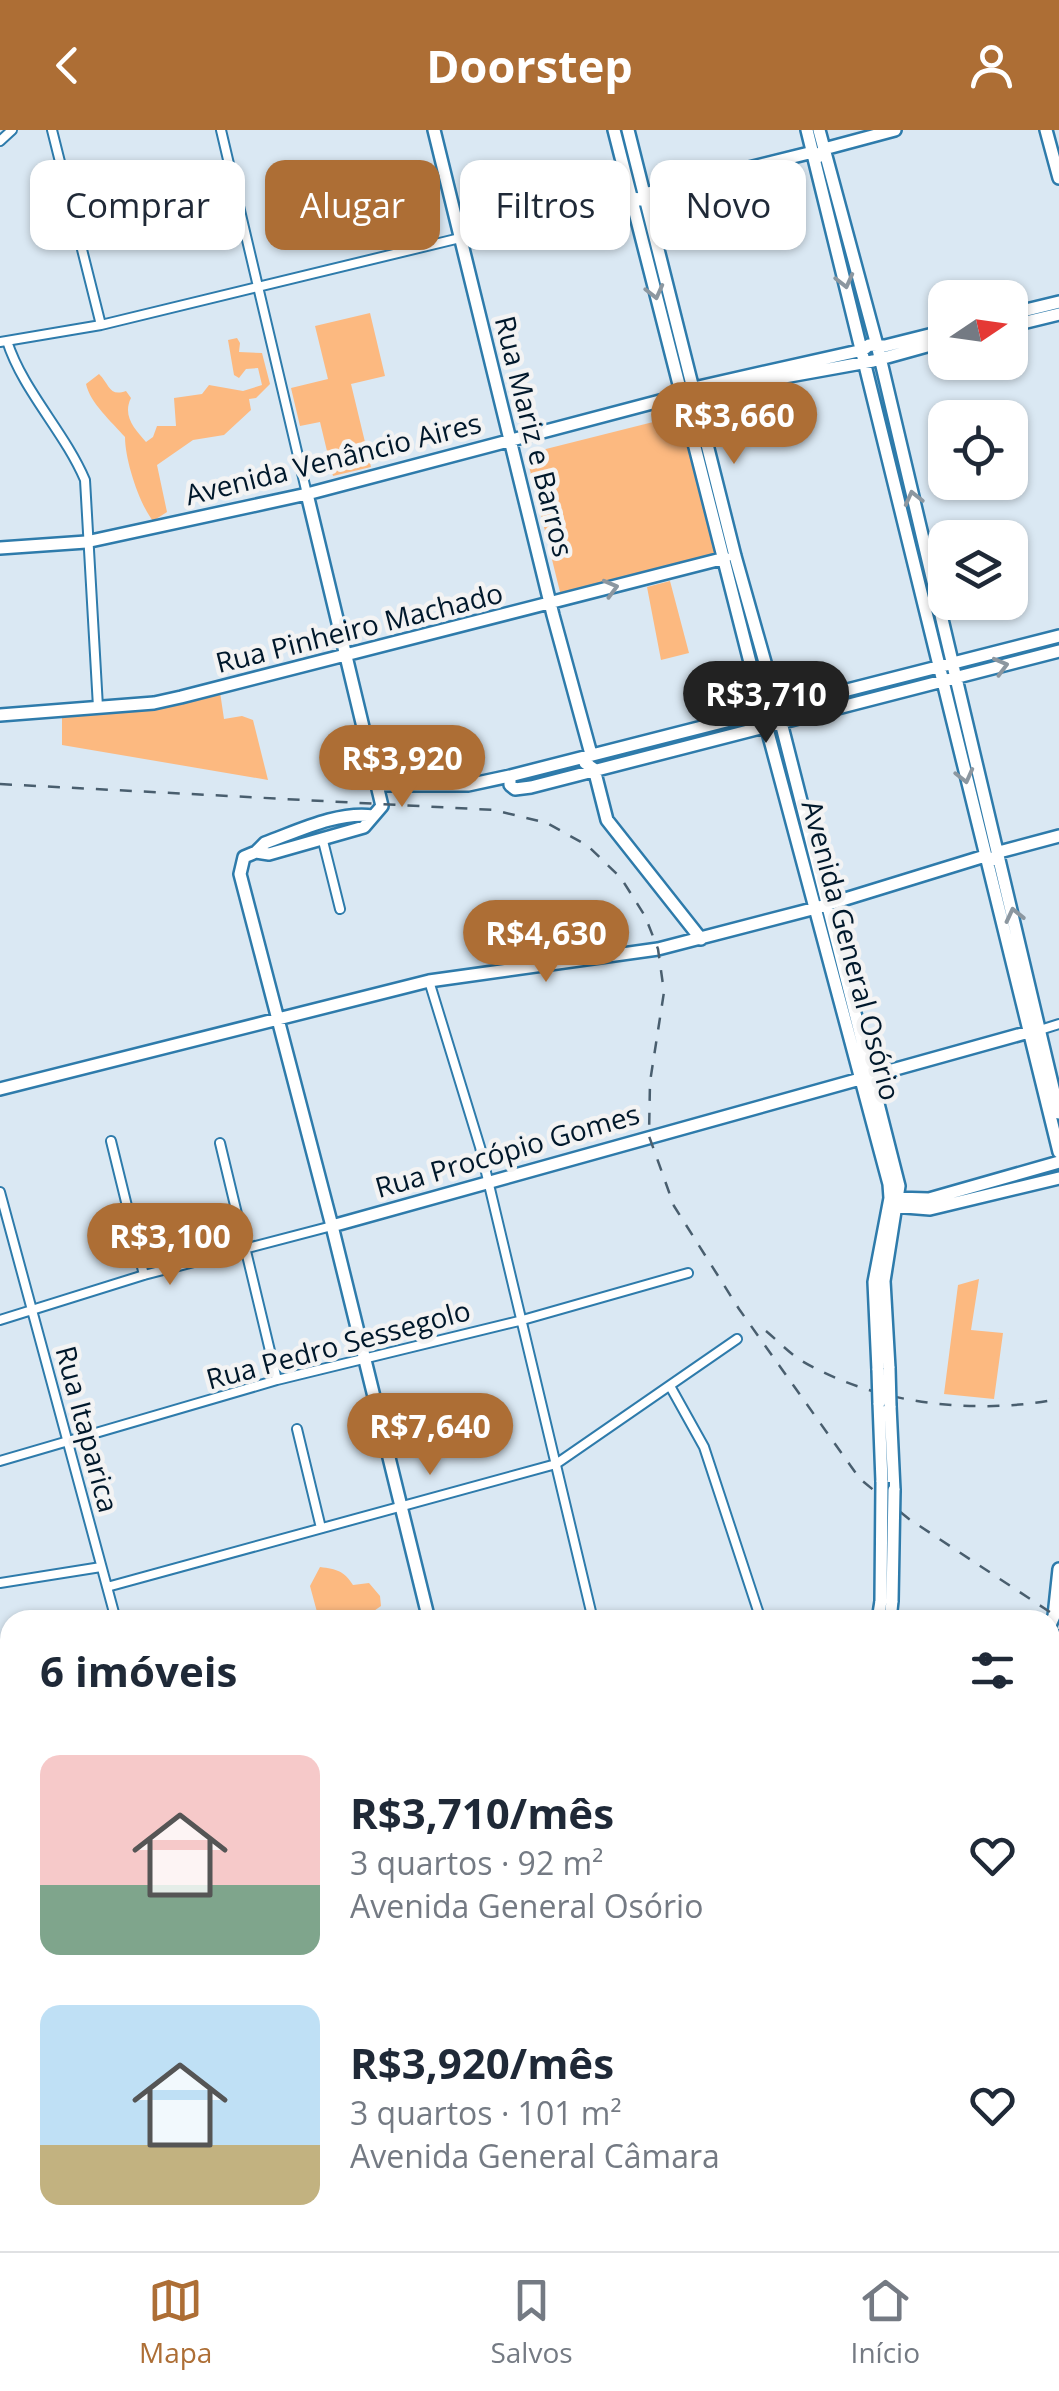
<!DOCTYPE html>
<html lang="pt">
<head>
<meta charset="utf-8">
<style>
	body { margin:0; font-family:"Open Sans",sans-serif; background:#f6f6f7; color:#1f2937; height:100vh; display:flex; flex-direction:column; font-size:38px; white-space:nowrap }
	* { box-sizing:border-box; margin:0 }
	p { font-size:32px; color:#747a83 }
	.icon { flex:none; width:55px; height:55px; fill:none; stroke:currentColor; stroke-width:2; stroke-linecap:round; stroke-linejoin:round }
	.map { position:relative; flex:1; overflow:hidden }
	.side { position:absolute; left:0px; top:1480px; width:1060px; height:642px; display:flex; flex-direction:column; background:#fff; border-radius:30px 30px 0 0; box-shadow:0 2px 8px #0004 }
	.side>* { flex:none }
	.guide { position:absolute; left:30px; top:30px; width:1000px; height:90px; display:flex; gap:20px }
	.needle { width:65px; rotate:77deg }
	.buttons { position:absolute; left:928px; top:150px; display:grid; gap:20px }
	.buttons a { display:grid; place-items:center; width:100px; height:100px; border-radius:20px; background:#fff; box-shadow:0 2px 8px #0004; font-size:50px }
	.price { position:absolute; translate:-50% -85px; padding:0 22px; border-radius:35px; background:#ad6e35; color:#fff; font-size:32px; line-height:65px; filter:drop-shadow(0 2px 5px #0008) }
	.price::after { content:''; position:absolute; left:50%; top:60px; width:30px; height:22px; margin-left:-15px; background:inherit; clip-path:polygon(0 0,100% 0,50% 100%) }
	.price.selected { background:#222; color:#fff }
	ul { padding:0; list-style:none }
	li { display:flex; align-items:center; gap:30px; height:250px; padding:0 40px }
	li span { display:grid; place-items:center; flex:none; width:280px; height:200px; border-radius:20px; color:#555 }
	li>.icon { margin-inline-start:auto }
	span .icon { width:120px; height:120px; fill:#fffc; stroke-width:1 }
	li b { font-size:42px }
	h2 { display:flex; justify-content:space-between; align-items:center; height:120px; padding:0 40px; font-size:42px }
	.tag { padding:0 35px; border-radius:20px; background:#fff; box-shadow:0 2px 8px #0004; font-size:35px; line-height:90px }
	.tag.selected { background:#ad6e35; color:#fff }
	header { display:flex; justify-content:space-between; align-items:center; height:130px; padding:0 40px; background:#ad6e35; color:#fff; font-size:45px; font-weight:700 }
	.tab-bar { display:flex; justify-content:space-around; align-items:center; height:140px; border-top:2px solid #e0e1e3; background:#fff; font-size:28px; color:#747a83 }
	.tab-bar a { display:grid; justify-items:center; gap:5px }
	.tab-bar .selected { color:#ad6e35 }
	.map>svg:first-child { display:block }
</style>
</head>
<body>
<header><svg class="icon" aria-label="back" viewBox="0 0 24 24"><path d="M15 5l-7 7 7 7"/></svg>Doorstep<svg class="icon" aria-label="person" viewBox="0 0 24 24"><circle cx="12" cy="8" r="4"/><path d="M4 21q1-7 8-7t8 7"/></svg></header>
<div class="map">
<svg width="1059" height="2121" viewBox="0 0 1059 2121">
	<rect width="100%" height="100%" fill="#dae8f3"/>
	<path fill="#fcb980" d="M370 183 385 246 351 254 371 337 333 346 320 292 300 296 291 258 328 249 315 196Z
		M237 208 240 213 239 222 262 223 270 254 256 268 249 269 251 280 224 305 193 310 157 335 167 382 153 391C139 373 125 330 125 307 112 292 90 273 86 254L99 244C110 255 109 267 126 261L131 268C122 286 135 299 146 312L153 307 157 296H176L174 268 202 264 209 255 243 261 262 255 258 238 246 239 239 248 234 245 228 210Z
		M681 285 717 428 561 466 526 324Z
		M670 451 689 523 661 530 647 457Z
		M220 562 224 589 242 586 253 590 268 650 62 615V584L156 579Z
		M979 1149 971 1200 1003 1203 994 1269 944 1264 958 1155Z
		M320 1437C337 1439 344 1441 353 1455L369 1453 380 1466 381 1476 368 1485 364 1481 352 1484 337 1480 317 1482 310 1456Z"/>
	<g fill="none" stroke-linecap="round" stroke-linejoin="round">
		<g stroke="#2e7bab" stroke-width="12">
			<path id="street" d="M52 0 101 195
				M221 0 307 364
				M0 11 12 0
				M7 211C23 261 64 301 85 350L98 577
				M0 212 101 195 460 108
				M323 711 340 779
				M429 851 480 1017 593 1490
				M1040 900 1059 894
				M111 1011 144 1145
				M220 1013 277 1250
				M0 1062 116 1490
				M0 1190 144 1145 332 1096
				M670 1256 704 1317 761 1490
				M297 1299 321 1398
				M0 1331 277 1250 519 1191 688 1143
				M0 1453 101 1437
				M107 1457 556 1334 737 1209
				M0 1752 10 1749
				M1050 1797 1059 1798
				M1050 1946 1059 1943
				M0 1987 10 1997
				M0 2020 10 2009
				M1050 2025 1059 2052
				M135 2112 144 2121
				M514 2112 532 2121
				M712 2112 713 2121
				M859 2112 862 2121
				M970 2112 972 2121
				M159 2121 166 2112
				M389 2121V2112"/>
		</g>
		<g stroke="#2e7bab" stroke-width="16">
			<path id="secondary" d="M434 0 553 485 591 624 585 633 594 639 607 690 701 809
				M614 0 766 595 889 1054 890 1068 874 1152 878 1240
				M628 0 735 426 772 557 899 1056 884 1151 889 1238
				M807 0 1059 1022
				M819 0 878 219 1059 983
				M1046 0 1059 48
				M460 108 631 67 640 70 644 64 813 22 818 27 824 19 895 0
				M1010 184 1059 172
				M1010 196 1059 184
				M692 269 762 251 873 231 945 211
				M0 418 86 412 307 364 675 267 694 258 863 220 869 215 885 216 945 201
				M0 585 154 573 181 567 725 428
				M510 646V655L515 659 531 657 1059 521
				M377 655H468L510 646 1059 506
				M373 686C338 681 298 701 265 713L256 722 244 727 240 744 332 1096 429 1490
				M256 722 269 724 364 697 382 676 307 364
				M0 959 429 851 658 819 816 778 985 726 992 730 999 722 1059 706
				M894 1068 929 1069 1059 1032
				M892 1076 930 1079 1059 1048
				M332 1096 1029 902 1036 905
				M879 1273 882 1352
				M890 1276 894 1360
				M878 1490 881 1471
				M890 1490 892 1471
				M1050 1495 1054 1486 1059 1439
				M1050 1504 1059 1508
				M0 1577 10 1575
				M731 2112 732 2121
				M748 2112 749 2121
				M598 2121 602 2112
				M615 2121 619 2112"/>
		</g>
		<use href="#street" stroke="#fff" stroke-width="8"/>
		<use href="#secondary" stroke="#fff" stroke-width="11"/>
		<path stroke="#495e6e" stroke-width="2.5" stroke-dasharray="12 12" stroke-linecap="butt" d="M0 654 494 680 547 693 588 716 621 748 645 786 658 819 664 862 650 952 649 1006 674 1076 739 1179 860 1349 909 1389 1059 1488
			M766 1201C778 1211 789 1223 802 1231 877 1275 975 1285 1059 1269"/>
		<g stroke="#2e7bab" stroke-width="16" stroke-linecap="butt">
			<path id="secondary-bridge" d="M889 1238 890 1276
				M878 1240 879 1273
				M881 1471 882 1352
				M892 1471 894 1360"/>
		</g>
		<use href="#secondary-bridge" stroke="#fff" stroke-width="11"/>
	</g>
	<defs><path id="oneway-chevron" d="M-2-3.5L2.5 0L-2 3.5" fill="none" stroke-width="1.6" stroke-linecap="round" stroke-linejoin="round" transform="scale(2.5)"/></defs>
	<g stroke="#8c97a0">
		<use href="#oneway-chevron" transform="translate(845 151) rotate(76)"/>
		<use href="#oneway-chevron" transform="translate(655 162) rotate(76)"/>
		<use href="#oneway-chevron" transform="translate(913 368) rotate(-104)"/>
		<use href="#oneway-chevron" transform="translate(611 458) rotate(-15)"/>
		<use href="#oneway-chevron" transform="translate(1001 536) rotate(-15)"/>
		<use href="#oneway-chevron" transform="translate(965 646) rotate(76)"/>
		<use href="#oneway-chevron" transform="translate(1014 785) rotate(-103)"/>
	</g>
	<g text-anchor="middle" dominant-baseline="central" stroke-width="9" stroke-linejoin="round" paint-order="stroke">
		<g font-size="28" fill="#00182b" stroke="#f3f3f3">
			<text transform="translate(535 306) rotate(76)">Rua Mariz e Barros</text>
			<text transform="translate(333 328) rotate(-14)">Avenida Venâncio Aires</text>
			<text transform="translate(359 497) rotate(-14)">Rua Pinheiro Machado</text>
			<text transform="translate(852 820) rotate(75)">Avenida General Osório</text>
			<text transform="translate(507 1020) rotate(-16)">Rua Procópio Gomes</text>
			<text transform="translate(338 1214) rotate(-15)">Rua Pedro Sessegolo</text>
			<text transform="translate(88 1299) rotate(75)">Rua Itaparica</text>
		</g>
	</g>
</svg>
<div class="buttons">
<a><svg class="needle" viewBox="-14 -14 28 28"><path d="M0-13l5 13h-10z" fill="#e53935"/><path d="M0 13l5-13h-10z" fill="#747a83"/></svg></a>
<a><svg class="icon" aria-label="locate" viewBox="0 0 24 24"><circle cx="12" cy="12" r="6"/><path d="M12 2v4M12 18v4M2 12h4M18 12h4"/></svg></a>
<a><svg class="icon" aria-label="layers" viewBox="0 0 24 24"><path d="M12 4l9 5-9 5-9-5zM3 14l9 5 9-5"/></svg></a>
</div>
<b class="price" style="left:734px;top:337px">R$3,660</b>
<b class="price selected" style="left:766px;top:616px">R$3,710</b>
<b class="price" style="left:402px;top:680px">R$3,920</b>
<b class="price" style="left:546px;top:855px">R$4,630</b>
<b class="price" style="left:170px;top:1158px">R$3,100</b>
<b class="price" style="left:430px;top:1348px">R$7,640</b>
<div class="guide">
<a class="tag">Comprar</a>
<a class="tag selected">Alugar</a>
<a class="tag">Filtros</a>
<a class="tag">Novo</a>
</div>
<section class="side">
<h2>6 imóveis<svg class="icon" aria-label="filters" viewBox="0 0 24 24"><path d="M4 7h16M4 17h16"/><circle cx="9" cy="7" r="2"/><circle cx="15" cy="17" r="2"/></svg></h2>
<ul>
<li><span style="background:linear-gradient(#f6c9c9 65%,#7fa58c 0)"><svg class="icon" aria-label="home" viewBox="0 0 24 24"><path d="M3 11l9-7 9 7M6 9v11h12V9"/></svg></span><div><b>R$3,710/mês</b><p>3 quartos · 92 m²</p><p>Avenida General Osório</p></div><svg class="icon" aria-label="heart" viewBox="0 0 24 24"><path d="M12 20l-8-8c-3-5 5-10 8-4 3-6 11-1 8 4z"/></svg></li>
<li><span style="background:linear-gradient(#bfe0f5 70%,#c2b280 0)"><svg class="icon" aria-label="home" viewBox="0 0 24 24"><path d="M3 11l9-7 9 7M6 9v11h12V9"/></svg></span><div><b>R$3,920/mês</b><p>3 quartos · 101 m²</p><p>Avenida General Câmara</p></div><svg class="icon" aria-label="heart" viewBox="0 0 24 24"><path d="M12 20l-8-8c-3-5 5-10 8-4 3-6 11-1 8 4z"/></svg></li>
</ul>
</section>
</div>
<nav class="tab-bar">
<a class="selected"><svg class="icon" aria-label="map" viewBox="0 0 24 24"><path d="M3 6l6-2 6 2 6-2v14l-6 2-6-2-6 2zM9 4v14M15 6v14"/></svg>Mapa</a>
<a><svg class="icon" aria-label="saved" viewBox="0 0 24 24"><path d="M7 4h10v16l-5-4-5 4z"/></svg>Salvos</a>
<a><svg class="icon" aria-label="home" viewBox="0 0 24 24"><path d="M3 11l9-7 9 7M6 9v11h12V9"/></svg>Início</a>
</nav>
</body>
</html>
